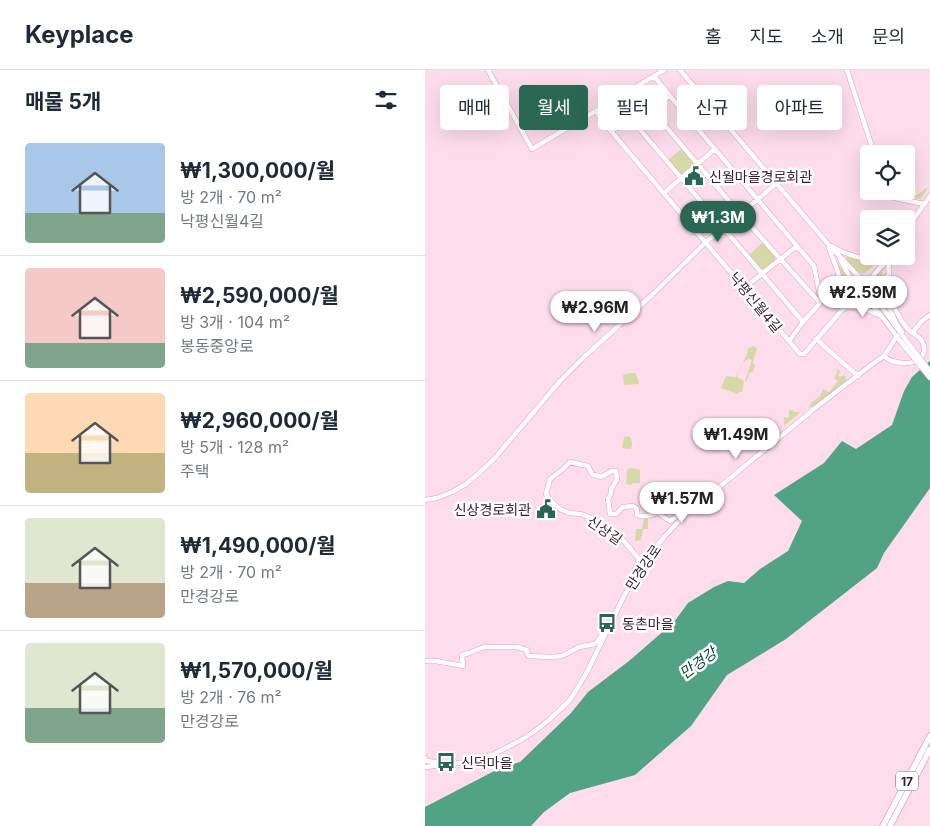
<!DOCTYPE html>
<html lang="ko">
<head>
<meta charset="utf-8">
<style>
	body { margin:0; font-family:Inter,"Noto Sans KR",sans-serif; background:#f6f6f7; color:#1f2937; height:100vh; display:flex; flex-direction:column; font-size:19px; white-space:nowrap }
	* { box-sizing:border-box; margin:0 }
	p { font-size:16px; color:#747a83 }
	.icon { flex:none; width:28px; height:28px; fill:none; stroke:currentColor; stroke-width:2; stroke-linecap:round; stroke-linejoin:round }
	.map { position:relative; flex:1; overflow:hidden }
	.drawer { display:flex; flex-direction:column; background:#fff; width:425px }
	.drawer>* { flex:none }
	.hud { position:absolute; left:15px; top:15px; width:415px; height:45px; display:flex; gap:10px }
	.controls { position:absolute; left:435px; top:75px; display:grid; gap:10px }
	.controls a { display:grid; place-items:center; width:55px; height:55px; border-radius:5px; background:#fff; box-shadow:0 5px 20px #0002; font-size:25px }
	.price { position:absolute; translate:-50% -42px; padding:0 11px; border-radius:18px; background:#fff; color:#222; font-size:16px; line-height:32px; filter:drop-shadow(0 1px 2px #0008) }
	.price::after { content:''; position:absolute; left:50%; top:30px; width:15px; height:11px; margin-left:-8px; background:inherit; clip-path:polygon(0 0,100% 0,50% 100%) }
	.price.active { background:#2a6753; color:#fff }
	ul { padding:0; list-style:none }
	li { display:flex; align-items:center; gap:15px; height:125px; padding:0 25px }
	li+li { border-top:1px solid #e0e1e3 }
	li span { display:grid; place-items:center; flex:none; width:140px; height:100px; border-radius:5px; color:#555 }
	li>.icon { margin-inline-start:auto }
	span .icon { width:60px; height:60px; fill:#fffc; stroke-width:1 }
	li b { font-size:21px }
	h2 { display:flex; justify-content:space-between; align-items:center; height:60px; padding:0 25px; font-size:21px }
	.chip { padding:0 18px; border-radius:5px; background:#fff; box-shadow:0 5px 20px #0002; font-size:18px; line-height:45px }
	.chip.active { background:#2a6753; color:#fff }
	header { display:flex; align-items:center; gap:30px; box-sizing:border-box; height:70px; padding:0 25px; background:#fff; border-bottom:1px solid #e0e1e3 }
	header strong { font-size:24px }
	nav { display:flex; gap:28px; margin-inline-start:auto; font-size:18px }
	main { display:flex; flex:1; min-height:0 }
	.map>svg:first-child { display:block }
</style>
</head>
<body>
<header>
<strong>Keyplace</strong>
<nav><a>홈</a><a>지도</a><a>소개</a><a>문의</a></nav>
</header>
<main>
<section class="drawer">
<h2>매물 5개<svg class="icon" aria-label="filters" viewBox="0 0 24 24"><path d="M4 7h16M4 17h16"/><circle cx="9" cy="7" r="2"/><circle cx="15" cy="17" r="2"/></svg></h2>
<ul>
<li><span style="background:linear-gradient(#a9c7e8 70%,#7fa58c 0)"><svg class="icon" aria-label="home" viewBox="0 0 24 24"><path d="M3 11l9-7 9 7M6 9v11h12V9"/></svg></span><div><b>₩1,300,000/월</b><p>방 2개 · 70 m²</p><p>낙평신월4길</p></div></li>
<li><span style="background:linear-gradient(#f6c9c9 75%,#7fa58c 0)"><svg class="icon" aria-label="home" viewBox="0 0 24 24"><path d="M3 11l9-7 9 7M6 9v11h12V9"/></svg></span><div><b>₩2,590,000/월</b><p>방 3개 · 104 m²</p><p>봉동중앙로</p></div></li>
<li><span style="background:linear-gradient(#ffd9b3 60%,#c2b280 0)"><svg class="icon" aria-label="home" viewBox="0 0 24 24"><path d="M3 11l9-7 9 7M6 9v11h12V9"/></svg></span><div><b>₩2,960,000/월</b><p>방 5개 · 128 m²</p><p>주택</p></div></li>
<li><span style="background:linear-gradient(#dfe7d0 65%,#b9a48a 0)"><svg class="icon" aria-label="home" viewBox="0 0 24 24"><path d="M3 11l9-7 9 7M6 9v11h12V9"/></svg></span><div><b>₩1,490,000/월</b><p>방 2개 · 70 m²</p><p>만경강로</p></div></li>
<li><span style="background:linear-gradient(#dfe7d0 65%,#7fa58c 0)"><svg class="icon" aria-label="home" viewBox="0 0 24 24"><path d="M3 11l9-7 9 7M6 9v11h12V9"/></svg></span><div><b>₩1,570,000/월</b><p>방 2개 · 76 m²</p><p>만경강로</p></div></li>
</ul>
</section>
<div class="map">
<svg width="505" height="756" viewBox="0 0 505 756">
	<rect width="100%" height="100%" fill="#fddceb"/>
	<path fill="#d7d8a7" d="M257 78 268 92V95L258 104H255L243 90Z
		M481 117 486 125C496 126 495 121 502 118H503L496 128 494 129 474 124 476 121H481Z
		M338 172 350 187V190L339 199H336L324 185Z
		M422 187 438 191H453C436 208 438 207 421 189Z
		M413 194C423 205 430 217 420 230L418 215 413 196Z
		M460 194C454 212 452 224 461 241 455 232 442 218 449 207 452 203 456 198 460 194Z
		M329 276 332 279 328 291V294H330L328 302H325L321 312 320 311 327 290 324 289C316 291 314 300 312 307L319 311 317 322H314L313 324 296 318 301 306 312 307H311L323 282 322 279Z
		M409 298 416 301 413 305 415 307 419 305 422 310 389 336 383 338 387 332 395 326 398 319 404 322 413 311 409 308 413 301Z
		M205 303H210L214 312 213 314 199 315 198 305Z
		M364 340 369 341V342H376L359 356V347L364 348Z
		M324 364 342 368 344 364H352L338 374 323 371Z
		M204 366C207 370 208 374 206 379L197 378 199 367Z
		M206 398 215 400V413H207L206 415 201 414 202 400Z
		M219 448H223V459H218L216 470 210 471 211 459H217Z"/>
	<path fill="#52a286" d="M505 291V418L459 483 452 498 361 569 302 605 266 656 210 705 145 723 119 742 106 756H0V737L75 698 95 692 146 643 163 622 204 591 249 552 263 533 289 517 303 511 319 513 335 499 363 481 377 451 349 425 399 393 417 371 431 379 467 355 479 321 487 307Z"/>
	<g fill="none" stroke-linecap="round" stroke-linejoin="round">
		<g stroke="#e89cc2" stroke-width="5.5">
			<path id="minor" d="M63 0 107 79 239 0
				M255 0 403 174 436 209
				M422 0 446 74 448 84
				M229 6 245 26 389 196 395 226V233
				M204 21 217 45 207 50 378 252 395 233
				M245 26 226 39 315 144 395 233
				M171 41 176 49 186 61 375 284H379L417 240C423 237 429 229 436 224
				M186 61 207 50
				M452 121 456 125 499 134
				M239 123 290 79
				M481 160 505 126
				M406 176C424 186 440 192 461 186
				M404 178 413 202 419 235
				M415 189 429 215
				M463 199 466 186
				M461 207C458 227 466 246 477 262
				M428 217a8 8 0 1 1 16 0a8 8 0 1 1-16 0Z
				M444 214C448 201 459 197 464 186
				M319 218 372 176
				M444 219 480 269
				M438 224 458 248 476 272
				M421 233 426 227 429 220
				M421 237 439 238 453 245
				M488 262 497 251 505 245
				M391 269 433 306
				M364 271 378 252
				M459 286C464 291 470 292 477 293 490 294 505 287 497 271 494 266 490 265 485 261 478 255 470 240 467 232 463 220 464 209 464 197
				M0 430 12 428 27 422 41 414 54 403 69 389 135 311 157 289 228 224 280 173 352 113
				M205 511 214 489 199 471 182 457 166 448 156 444 144 443 135 439 129 434 121 424 125 409 137 400 145 392 163 396 167 404 176 407 187 401H191L192 409 190 413 186 419V424L183 429 185 444H191L198 437 208 436 211 438 212 440V445C219 448 226 445 233 443L245 451 271 433
				M0 591H11L38 596 37 585 44 583 59 577H92L102 580 103 586 127 587 137 586 154 577 170 574 182 558
				M0 688 1 691 17 693
				M0 697 42 692 67 685 98 669 110 661 124 650 145 630 156 612 163 600 198 528 208 510 223 486 240 466 255 450 281 428 389 339 446 295 459 286 472 266"/>
		</g>
		<g stroke="#e89cc2" stroke-width="7">
			<path id="major" d="M458 756 505 666
				M465 756 505 679"/>
		</g>
		<use href="#minor" stroke="#fff" stroke-width="4.5"/>
		<use href="#major" stroke="#fff" stroke-width="5.5"/>
		<g stroke="#e89cc2" stroke-width="5.5" stroke-linecap="butt">
			<path id="minor-bridge" d="M480 269 505 301
				M476 272 505 308"/>
		</g>
		<use href="#minor-bridge" stroke="#fff" stroke-width="4.5"/>
	</g>
	<defs>
		<g id="civic-bare" transform="scale(1.5)"><path d="M-.6-6.5H3V-4.5H.6V-3L4-1V1h2V6H-6V1h2V-1L-.6-3ZM-1.2 2.5V6h2.4V2.5Z" fill="#2a6753" stroke="#fff" stroke-width="2.5" paint-order="stroke"/></g>
		<g id="bus-bare" transform="scale(1.5)"><path d="M-5-6H5V4H4V6H2V4H-2V6H-4V4H-5ZM-3.5-4V0h7V-4ZM-3.5 1.2v1.5H-2V1.2ZM2 1.2v1.5H3.5V1.2Z" fill="#2a6753" stroke="#fff" stroke-width="2.5" paint-order="stroke"/></g>
	</defs>
	<g fill-rule="evenodd">
		<use href="#civic-bare" x="269" y="106"/>
		<use href="#civic-bare" x="121" y="439"/>
		<use href="#bus-bare" x="182" y="553"/>
		<use href="#bus-bare" x="21" y="692"/>
	</g>
	<g text-anchor="middle" dominant-baseline="central" stroke-width="5" stroke-linejoin="round" paint-order="stroke">
		<rect fill="#fff" stroke="#76626c" stroke-width="1" x="471" y="701.5" width="22" height="19" rx="4"/>
		<g font-size="12" font-weight="bold" fill="#3b1e2d">
			<text x="482" y="711">17</text>
		</g>
		<g font-size="14" fill="#3b1e2d" stroke="#fff" text-anchor="start">
			<text x="284" y="106">신월마을경로회관</text>
			<text x="106" y="439" text-anchor="end">신상경로회관</text>
			<text x="197" y="553">동촌마을</text>
			<text x="36" y="692">신덕마을</text>
		</g>
		<g font-size="14" fill="#3b1e2d" stroke="#fff">
			<text transform="translate(331 232) rotate(50)">낙평신월4길</text>
			<text transform="translate(180 460) rotate(34)">신상길</text>
			<text transform="translate(218 497) rotate(-56)">만경강로</text>
		</g>
		<g font-size="15" font-style="italic" fill="#034a37" stroke="#fff">
			<text transform="translate(273 593) rotate(-36)">만경강</text>
		</g>
	</g>
</svg>
<div class="controls">
<a><svg class="icon" aria-label="locate" viewBox="0 0 24 24"><circle cx="12" cy="12" r="6"/><path d="M12 2v4M12 18v4M2 12h4M18 12h4"/></svg></a>
<a><svg class="icon" aria-label="layers" viewBox="0 0 24 24"><path d="M12 4l9 5-9 5-9-5zM3 14l9 5 9-5"/></svg></a>
</div>
<b class="price active" style="left:293px;top:173px">₩1.3M</b>
<b class="price" style="left:438px;top:248px">₩2.59M</b>
<b class="price" style="left:170px;top:263px">₩2.96M</b>
<b class="price" style="left:311px;top:390px">₩1.49M</b>
<b class="price" style="left:257px;top:454px">₩1.57M</b>
<div class="hud">
<a class="chip">매매</a>
<a class="chip active">월세</a>
<a class="chip">필터</a>
<a class="chip">신규</a>
<a class="chip">아파트</a>
</div>
</div>
</main>
</body>
</html>
